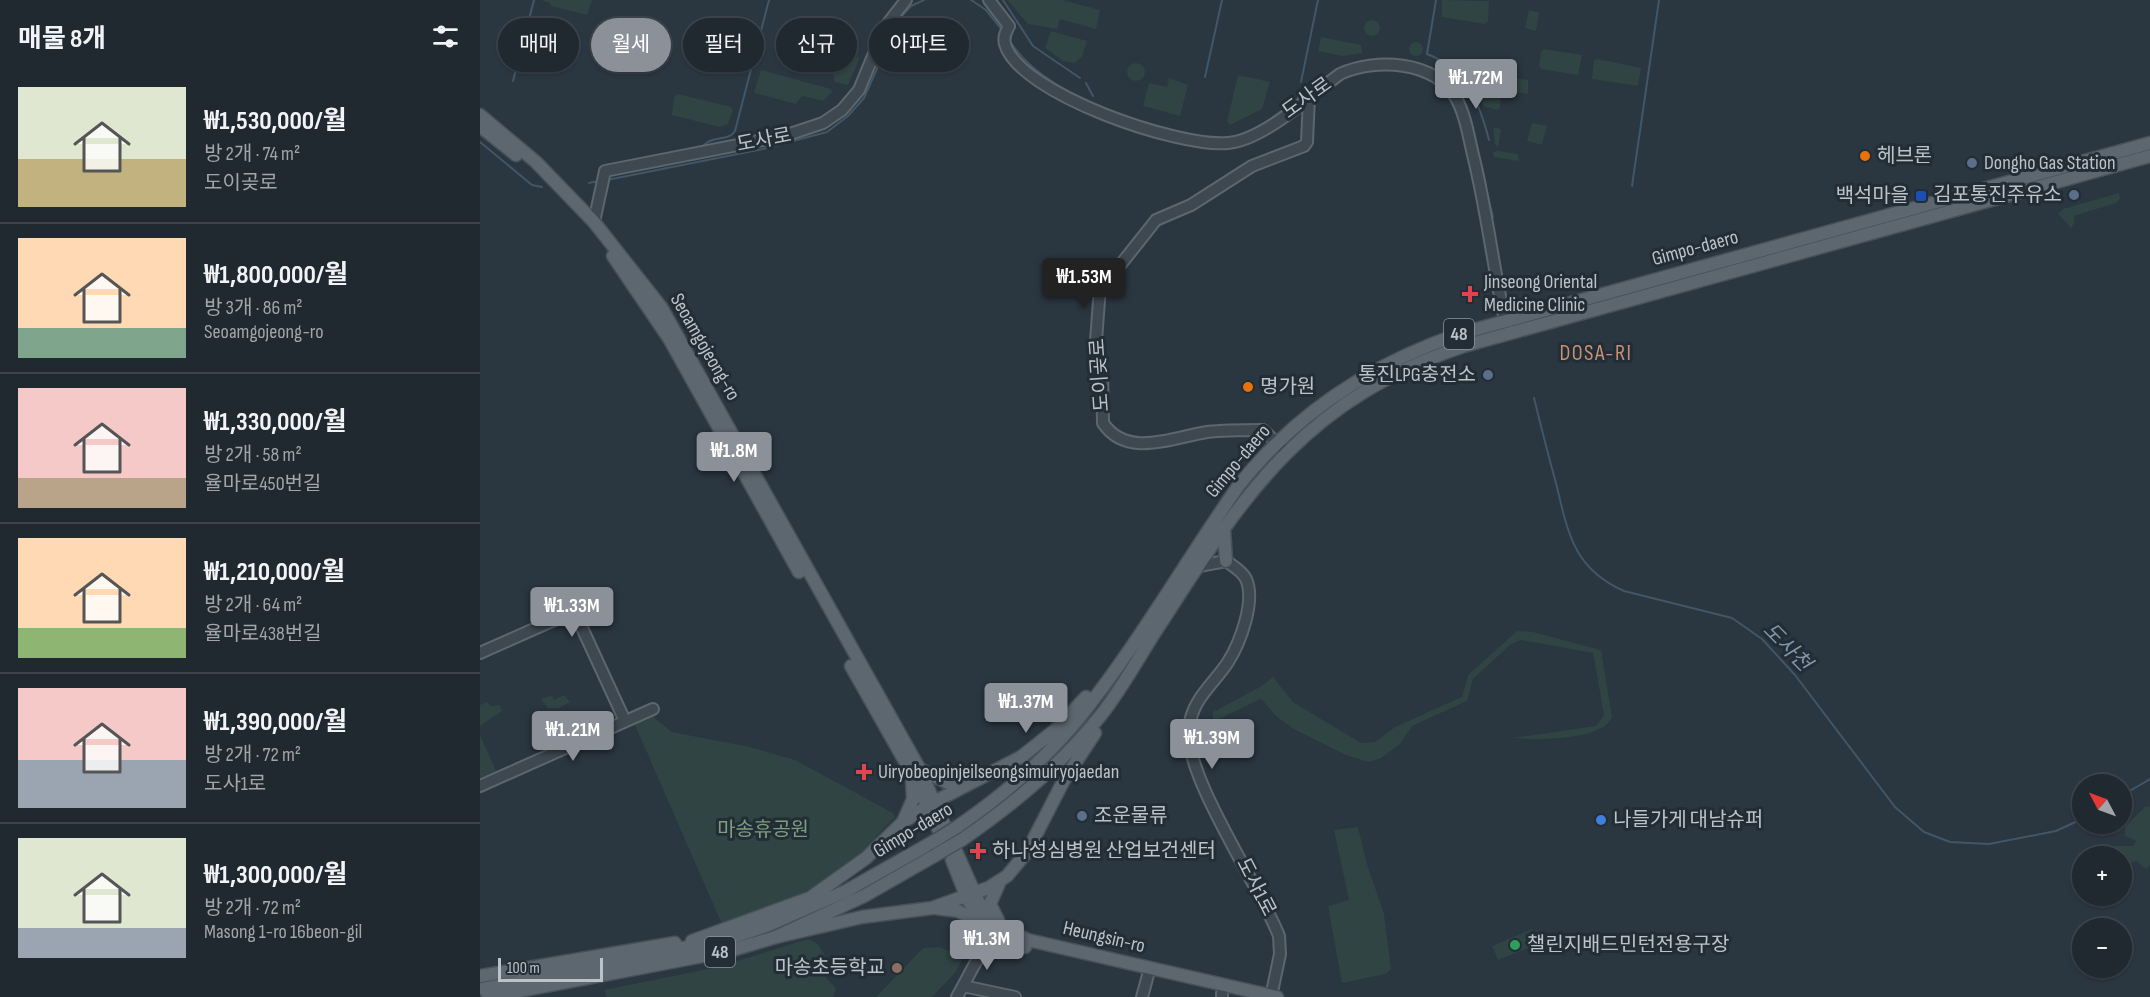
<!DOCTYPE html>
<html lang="ko">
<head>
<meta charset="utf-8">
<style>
	body { margin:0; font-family:"Sofia Sans Condensed","Noto Sans KR",sans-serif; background:#283038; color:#f1f3f6; height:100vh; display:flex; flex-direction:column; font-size:22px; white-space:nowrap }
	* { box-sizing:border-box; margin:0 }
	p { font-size:20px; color:#a2a6ab }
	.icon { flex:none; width:33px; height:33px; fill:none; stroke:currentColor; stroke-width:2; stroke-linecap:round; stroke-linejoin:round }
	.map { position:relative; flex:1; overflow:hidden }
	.drawer { display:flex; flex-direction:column; background:#202830; width:480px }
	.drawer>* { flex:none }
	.banner { position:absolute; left:18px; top:18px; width:570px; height:54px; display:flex; gap:12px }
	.needle { width:39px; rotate:311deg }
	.buttons { position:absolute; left:1592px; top:774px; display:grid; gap:12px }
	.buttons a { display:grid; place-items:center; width:60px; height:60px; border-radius:50%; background:#202830; box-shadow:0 2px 4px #0004,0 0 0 2px #3d444c; font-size:30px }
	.scale { position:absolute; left:18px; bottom:15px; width:105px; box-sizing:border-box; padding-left:6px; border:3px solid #bbc3ca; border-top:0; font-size:16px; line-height:21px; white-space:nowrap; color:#bbc3ca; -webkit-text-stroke:4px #232d35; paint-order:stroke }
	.price { position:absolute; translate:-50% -51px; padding:0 14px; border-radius:6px; background:#8c9099; color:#fff; font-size:20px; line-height:39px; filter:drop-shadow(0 2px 3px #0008) }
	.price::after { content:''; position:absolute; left:50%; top:36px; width:18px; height:14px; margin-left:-9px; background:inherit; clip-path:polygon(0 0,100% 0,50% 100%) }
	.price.current { background:#222; color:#fff }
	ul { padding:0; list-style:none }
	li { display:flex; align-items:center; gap:18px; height:150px; padding:0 18px }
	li+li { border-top:2px solid #3d444c }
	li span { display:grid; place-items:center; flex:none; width:168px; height:120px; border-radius:0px; color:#555 }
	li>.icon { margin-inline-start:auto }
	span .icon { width:72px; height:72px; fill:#fffc; stroke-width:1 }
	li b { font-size:26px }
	h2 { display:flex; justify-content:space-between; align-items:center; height:72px; padding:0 18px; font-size:26px }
	.tag { padding:0 21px; border-radius:27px; background:#202830; box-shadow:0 2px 4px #0004,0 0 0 2px #3d444c; font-size:21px; line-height:54px }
	.tag.current { background:#8c9099; color:#fff }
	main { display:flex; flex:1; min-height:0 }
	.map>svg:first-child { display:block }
</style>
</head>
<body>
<main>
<section class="drawer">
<h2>매물 8개<svg class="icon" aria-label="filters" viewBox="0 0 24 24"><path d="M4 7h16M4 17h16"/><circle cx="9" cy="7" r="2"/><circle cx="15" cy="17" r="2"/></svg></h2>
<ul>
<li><span style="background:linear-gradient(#dfe7d0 60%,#c2b280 0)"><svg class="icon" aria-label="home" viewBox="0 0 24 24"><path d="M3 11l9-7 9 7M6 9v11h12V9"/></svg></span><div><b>₩1,530,000/월</b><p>방 2개 · 74 m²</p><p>도이곶로</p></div></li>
<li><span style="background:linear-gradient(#ffd9b3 75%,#7fa58c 0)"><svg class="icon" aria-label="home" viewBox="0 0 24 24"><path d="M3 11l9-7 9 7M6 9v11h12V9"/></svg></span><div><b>₩1,800,000/월</b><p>방 3개 · 86 m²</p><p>Seoamgojeong-ro</p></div></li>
<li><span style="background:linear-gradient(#f6c9c9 75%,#b9a48a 0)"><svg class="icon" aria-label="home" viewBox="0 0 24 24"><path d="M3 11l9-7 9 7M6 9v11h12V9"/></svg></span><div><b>₩1,330,000/월</b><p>방 2개 · 58 m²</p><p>율마로450번길</p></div></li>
<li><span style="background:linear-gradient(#ffd9b3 75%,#8fb573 0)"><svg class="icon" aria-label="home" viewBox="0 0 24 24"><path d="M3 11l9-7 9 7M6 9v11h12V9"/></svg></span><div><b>₩1,210,000/월</b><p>방 2개 · 64 m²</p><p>율마로438번길</p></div></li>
<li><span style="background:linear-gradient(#f6c9c9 60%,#9aa5b1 0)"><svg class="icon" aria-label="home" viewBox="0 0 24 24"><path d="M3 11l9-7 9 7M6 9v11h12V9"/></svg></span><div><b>₩1,390,000/월</b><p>방 2개 · 72 m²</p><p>도사1로</p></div></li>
<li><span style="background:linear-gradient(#dfe7d0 75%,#9aa5b1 0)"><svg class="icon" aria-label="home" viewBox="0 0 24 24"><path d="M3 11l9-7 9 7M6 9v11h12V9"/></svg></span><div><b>₩1,300,000/월</b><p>방 2개 · 72 m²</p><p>Masong 1-ro 16beon-gil</p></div></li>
</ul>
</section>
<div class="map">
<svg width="1670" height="997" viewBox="0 0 1670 997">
	<rect width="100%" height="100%" fill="#2a3640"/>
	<path fill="#2f4443" d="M61 0H112L107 15 71 6 70 3Z
		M527 0H583L620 10 616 29 580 19 577 29 548 24Z
		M962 0 1009 1 1008 21 1005 24 962 17Z
		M1049 10 1059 13 1056 31 1045 28Z
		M884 28a8 8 0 1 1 16 0a8 8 0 1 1-16 0Z
		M571 31 607 41 602 57 595 63 583 61 565 48Z
		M841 37 881 45 882 53 863 56 838 51Z
		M929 49a7 7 0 1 1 14 0a7 7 0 1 1-14 0Z
		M343 48 380 57 368 85 355 82 352 68 342 65 340 71 335 70Z
		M1064 49 1102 55 1098 75 1061 69 1059 66 1061 51Z
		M1118 59 1161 68 1158 86 1112 79 1114 60Z
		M647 72a9 9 0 1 1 18 0a9 9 0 1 1-18 0Z
		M281 70 351 89 352 92 343 101 322 96 316 104 274 93Z
		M985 70 1048 80V94L1000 87Z
		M758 75 790 82 782 109 750 125 747 121Z
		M689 78 708 85 700 116 663 106 669 83 687 87Z
		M1001 92 1021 97 1020 108 1017 110 1003 106 998 93Z
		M198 94 251 107 253 111 248 124 239 127 192 115 194 97Z
		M1052 123 1067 126 1062 145 1047 141Z
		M1013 127 1021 129 1018 147 1015 144Z
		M1018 151 1038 154 1039 161 1014 157 1013 152Z
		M1639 193 1640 199 1636 203 1594 216 1595 222 1591 228 1578 214 1583 209Z
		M1037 631 1053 632 1121 650 1132 717C1123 741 1055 740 1033 738L1116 726 1124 715 1113 653 1041 640 1031 644 993 679 987 701 932 726 920 744 901 758 889 762 868 756 812 728 796 716 781 699 737 720 733 719V712L780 687 793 677 813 702 881 743 895 742 915 727 982 697 988 675Z
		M72 695 74 700 84 695 90 702 79 708H68L61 699Z
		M8 702 10 706 20 705 22 711 0 726V705Z
		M173 717 192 732 270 747 315 760 413 813 415 817C401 830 390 845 376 857 337 892 291 909 241 922L155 725Z
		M0 735 16 771 0 778Z
		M1666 806 1670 807V865L1666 869 1656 861 1641 865V856H1608L1633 846H1653L1656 841 1645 836V826Z
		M878 827 886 861 904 914 911 969 906 974 862 983 848 906 869 900 854 830Z
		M1052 929 1058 944 1018 960 1012 946Z
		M328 939C343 943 346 960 351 972L346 978 356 988 353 997H127L124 990 238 967Z
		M459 947 484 956 475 973 452 997H396L443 948Z"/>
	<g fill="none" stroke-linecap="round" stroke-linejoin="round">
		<path stroke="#425666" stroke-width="2" d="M491 0 506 10 523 31
			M523 0 553 46 600 78
			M956 0 947 54C986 69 999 101 1009 140
			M529 40C552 77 594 95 633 112
			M865 67 888 61
			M725 77 742 0
			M33 81 54 0
			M821 82 838 0
			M606 83 613 96
			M818 99 819 92
			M784 124 822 96
			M0 142 52 185 62 187
			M224 145C233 135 248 142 255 131L289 0
			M1002 168 1006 188
			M127 180 283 149 347 132 368 116 384 98 419 19 431 6 444 0
			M109 183 118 181
			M1152 186 1179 0
			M1008 197 1013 217
			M1054 398C1061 426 1068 455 1076 483 1088 533 1093 568 1144 591L1252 618 1282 639 1315 675 1415 807 1444 832 1470 842 1509 844 1576 831 1602 819
			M1641 796 1670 779"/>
		<g stroke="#5c666d" stroke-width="14">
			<path id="minor" d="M509 0 529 26C526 32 523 37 525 44 539 94 700 148 748 143 784 140 831 95 860 74 895 58 954 60 976 98 986 116 989 139 994 159 1007 212 1013 267 1025 320
				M114 222 125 171 304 136 343 123 362 110 379 90 405 27 426 0
				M806 452 783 430C764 430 745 430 727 432 694 437 647 459 623 423L622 371 616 341 620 287 634 273 676 220 711 205 772 166 824 146 827 142 829 97
				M719 566 746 561C753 566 762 571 766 579 776 601 760 643 748 662 733 685 712 699 709 728 703 775 780 886 799 936L800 954 791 997
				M0 653 81 617 90 615 97 617 145 721
				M0 786 173 709
				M483 986 535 997
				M477 997 512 932
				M662 997 668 975
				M742 997V993"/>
		</g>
		<g stroke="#485159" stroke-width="15">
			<path id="major" d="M0 115 56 162 114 222 181 307 439 768 499 903 524 928 548 940 797 997
				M0 126 36 155
				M133 256 190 340 319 572
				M744 529 746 561
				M371 666 431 772 463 839
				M440 769 468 783 488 781
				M423 822 433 799 432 779
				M477 827C522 796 565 760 599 718 658 645 705 562 759 485 817 412 892 364 979 334L1670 143
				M483 839C534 804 582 764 621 715 644 686 662 651 683 620 768 487 828 399 984 346L1670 156
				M472 860C490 905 495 930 545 947
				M456 908 478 911 498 922
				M518 920 510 904 520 881
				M296 937 382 917 452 908 508 888 527 876 547 852 584 780 615 733
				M212 941 330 898 386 858 423 822 456 801 541 757 575 730 606 697
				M0 976 195 943
				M3 989 247 939 286 926 366 891 451 843
				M8 997 249 951 296 937 384 896 454 856"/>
		</g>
		<use href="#minor" stroke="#3e4850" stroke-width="10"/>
		<use href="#major" stroke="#5d6770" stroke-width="12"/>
		<g stroke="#485159" stroke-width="15" stroke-linecap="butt">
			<path id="major-bridge" d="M451 843 477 827
				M454 856 483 839"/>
		</g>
		<use href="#major-bridge" stroke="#5d6770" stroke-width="12"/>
	</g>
	<g fill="#e8710a" stroke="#232d35" stroke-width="2">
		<circle cx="1385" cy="156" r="6"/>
		<circle cx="768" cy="387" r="6"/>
	</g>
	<g fill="#5c6f8a" stroke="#232d35" stroke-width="2">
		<circle cx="1492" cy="163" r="6"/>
		<circle cx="1594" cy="195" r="6"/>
		<circle cx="1008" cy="375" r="6"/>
		<circle cx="602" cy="816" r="6"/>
	</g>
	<rect fill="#1a4fb4" stroke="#232d35" stroke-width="2" x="1435" y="190" width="12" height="12" rx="3"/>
	<g fill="#e0444e" stroke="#232d35" stroke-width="2">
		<path d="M987 285h6v6h6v6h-6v6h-6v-6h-6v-6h6z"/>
		<path d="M381 763h6v6h6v6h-6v6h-6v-6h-6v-6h6z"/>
		<path d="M495 842h6v6h6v6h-6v6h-6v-6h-6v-6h6z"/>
	</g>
	<circle fill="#3f7fe0" stroke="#232d35" stroke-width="2" cx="1121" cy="820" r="6"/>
	<circle fill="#2e9e5b" stroke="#232d35" stroke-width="2" cx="1035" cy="945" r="6"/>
	<circle fill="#8d6e63" stroke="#232d35" stroke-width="2" cx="417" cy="968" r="6"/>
	<g text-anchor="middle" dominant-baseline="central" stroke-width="6" stroke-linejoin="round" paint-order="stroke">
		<g fill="#232d35" stroke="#8d969d" stroke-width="1.5">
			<rect x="964" y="319" width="30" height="30" rx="4.5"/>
			<rect x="225" y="937" width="30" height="30" rx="4.5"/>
		</g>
		<g font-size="18" font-weight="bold" fill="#bbc3ca">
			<text x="979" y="334">48</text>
			<text x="240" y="952">48</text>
		</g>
		<g font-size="20" fill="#bbc3ca" stroke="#232d35">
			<text transform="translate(827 98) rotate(-36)">도사로</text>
			<text transform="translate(284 140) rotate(-11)">도사로</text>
			<text transform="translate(1215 248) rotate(-15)">Gimpo-daero</text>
			<text transform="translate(225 347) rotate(60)">Seoamgojeong-ro</text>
			<text transform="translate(620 375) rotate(-94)">도이곶로</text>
			<text transform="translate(758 461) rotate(-50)">Gimpo-daero</text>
			<text transform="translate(433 830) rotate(-31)">Gimpo-daero</text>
			<text transform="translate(776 887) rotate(63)">도사1로</text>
			<text transform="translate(624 937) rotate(13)">Heungsin-ro</text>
		</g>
		<g font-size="20" fill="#bbc3ca" stroke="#232d35" text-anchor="start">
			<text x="1397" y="156">헤브론</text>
			<text x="1504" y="163">Dongho Gas Station</text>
			<text x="1582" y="195" text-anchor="end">김포통진주유소</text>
			<text x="1429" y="196" text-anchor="end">백석마을</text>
			<text x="1004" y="282">Jinseong Oriental<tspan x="1004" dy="23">Medicine Clinic</tspan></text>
			<text x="996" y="375" text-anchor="end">통진LPG충전소</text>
			<text x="780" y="387">명가원</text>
			<text x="398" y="772">Uiryobeopinjeilseongsimuiryojaedan</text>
			<text x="614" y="816">조운물류</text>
			<text x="1133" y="820">나들가게 대남슈퍼</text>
			<text x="512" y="851">하나성심병원 산업보건센터</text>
			<text x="1047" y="945">챌린지배드민턴전용구장</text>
			<text x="405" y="968" text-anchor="end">마송초등학교</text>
		</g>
		<g font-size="20" fill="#7c9d80" stroke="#232d35">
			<text x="283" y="830">마송휴공원</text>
		</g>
		<g font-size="21" font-style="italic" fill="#8096a9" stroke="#232d35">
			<text transform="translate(1307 647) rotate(45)">도사천</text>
		</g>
		<g font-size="22" letter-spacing="1.5" fill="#ca9176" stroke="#232d35">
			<text x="1116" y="353">DOSA-RI</text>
		</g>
	</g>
</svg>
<div class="buttons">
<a><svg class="needle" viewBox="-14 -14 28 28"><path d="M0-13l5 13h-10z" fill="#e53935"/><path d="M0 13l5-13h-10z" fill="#a2a6ab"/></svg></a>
<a>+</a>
<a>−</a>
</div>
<div class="scale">100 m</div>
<b class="price" style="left:996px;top:110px">₩1.72M</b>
<b class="price current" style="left:604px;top:309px">₩1.53M</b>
<b class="price" style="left:254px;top:483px">₩1.8M</b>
<b class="price" style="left:92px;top:638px">₩1.33M</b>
<b class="price" style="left:546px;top:734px">₩1.37M</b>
<b class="price" style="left:93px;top:762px">₩1.21M</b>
<b class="price" style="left:732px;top:770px">₩1.39M</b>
<b class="price" style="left:507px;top:971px">₩1.3M</b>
<div class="banner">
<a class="tag">매매</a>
<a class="tag current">월세</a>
<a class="tag">필터</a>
<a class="tag">신규</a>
<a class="tag">아파트</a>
</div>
</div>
</main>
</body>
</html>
